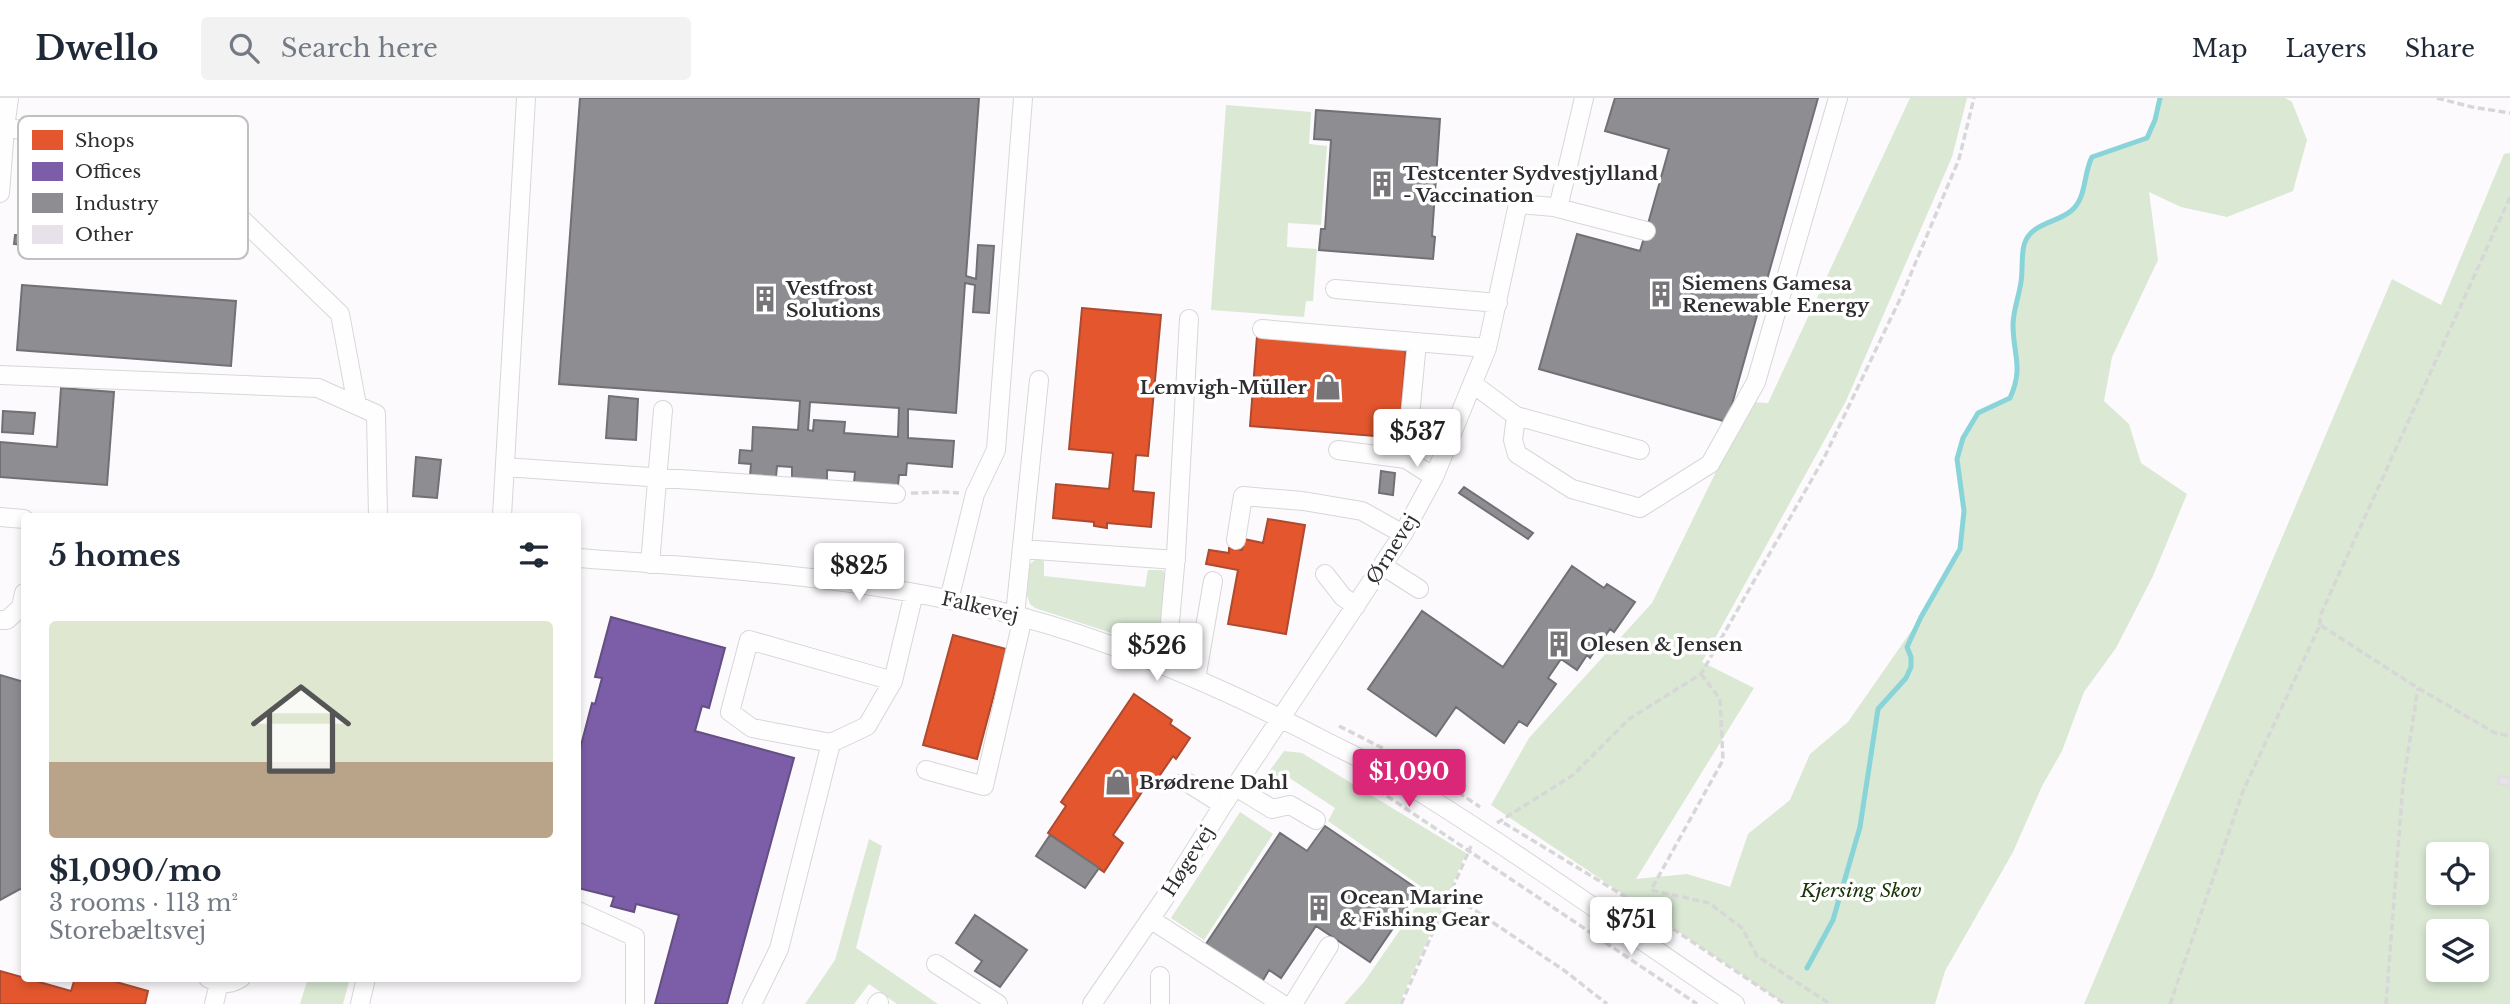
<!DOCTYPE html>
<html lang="en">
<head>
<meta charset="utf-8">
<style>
	body { margin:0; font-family:"Libre Baskerville",serif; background:#f2f2f3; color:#1f2937; height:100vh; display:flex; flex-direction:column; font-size:26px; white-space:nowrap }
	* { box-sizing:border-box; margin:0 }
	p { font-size:23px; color:#747a83 }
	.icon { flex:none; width:38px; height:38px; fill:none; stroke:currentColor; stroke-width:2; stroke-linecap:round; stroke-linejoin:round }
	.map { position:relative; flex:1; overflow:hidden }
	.panel { position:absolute; left:21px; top:415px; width:560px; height:469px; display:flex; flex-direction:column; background:#fff; border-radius:7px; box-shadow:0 4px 10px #0003 }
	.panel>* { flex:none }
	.buttons { position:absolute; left:2426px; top:744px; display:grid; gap:14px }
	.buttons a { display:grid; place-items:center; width:63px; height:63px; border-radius:7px; background:#fff; box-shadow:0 4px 10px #0003; font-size:35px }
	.price { position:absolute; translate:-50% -60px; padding:0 16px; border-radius:7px; background:#fff; color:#222; font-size:23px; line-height:46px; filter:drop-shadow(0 2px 4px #0008) }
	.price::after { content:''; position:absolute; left:50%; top:42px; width:21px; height:16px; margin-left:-10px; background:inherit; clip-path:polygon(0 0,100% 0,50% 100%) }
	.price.selected { background:#db2777; color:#fff }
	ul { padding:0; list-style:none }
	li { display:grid; align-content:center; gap:14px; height:371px; padding:0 28px }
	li+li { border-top:2px solid #e0e1e3 }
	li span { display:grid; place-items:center; height:217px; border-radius:7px; color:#555 }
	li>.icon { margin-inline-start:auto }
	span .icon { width:126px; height:126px; fill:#fffc; stroke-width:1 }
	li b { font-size:30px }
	h2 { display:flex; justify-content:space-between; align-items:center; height:84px; padding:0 28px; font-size:30px }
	header { display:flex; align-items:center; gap:42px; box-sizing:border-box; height:98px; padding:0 35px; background:#fff; border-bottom:2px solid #e0e1e3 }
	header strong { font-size:33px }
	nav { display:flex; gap:38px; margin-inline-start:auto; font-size:24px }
	.search { width:490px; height:63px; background:#f2f2f3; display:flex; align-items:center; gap:18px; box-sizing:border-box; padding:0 24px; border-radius:7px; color:#747a83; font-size:26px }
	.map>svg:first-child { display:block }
</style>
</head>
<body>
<header>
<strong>Dwello</strong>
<div class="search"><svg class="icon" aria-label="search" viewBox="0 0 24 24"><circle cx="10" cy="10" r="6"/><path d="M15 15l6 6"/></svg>Search here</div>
<nav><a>Map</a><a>Layers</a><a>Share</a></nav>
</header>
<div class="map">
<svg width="2510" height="906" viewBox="0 0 2510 906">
	<rect width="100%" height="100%" fill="#fcfafd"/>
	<path fill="#dae8d4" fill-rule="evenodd" d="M1910 0H1967L1952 59 1846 303 1702 564 1754 590 1636 781 1687 776 1730 789 1748 736 1790 702 1810 656 1848 624 1921 519 1960 451 1964 413 1957 361 1963 340 1978 315 2010 301C2024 269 2013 258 2013 227 2013 213 2019 198 2021 184 2023 172 2021 159 2024 147 2029 125 2056 124 2070 113 2087 100 2083 76 2092 59L2147 40 2155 22 2160 0H2285L2292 4 2307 42 2293 93 2227 119 2181 109 2149 94 2158 162 2112 259 2104 303 2129 326 2141 365 2187 396 2153 478 2116 550 2084 594 2062 653 2042 688 2013 754 1945 873 1935 906H1785L1491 707 1529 640 1652 505 1750 304 1768 305Z
		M1226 7 1311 14 1309 46 1327 48 1321 127 1288 125 1287 149 1317 151 1313 203H1306L1304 219 1211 212Z
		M2510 55V906H2084L2392 181 2441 207 2504 56ZM2438 756H2476V794H2438ZM2438 833H2476V872H2438Z
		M1036 461 1044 463V478L1145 489 1148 472H1162L1168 478 1162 541 1154 547 1145 546 1035 510 1030 506 1027 497 1029 467Z
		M1284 653 1302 655 1466 755 1399 906H1344L1364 884 1425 796 1423 790 1328 723 1335 710 1285 677 1261 697 1255 693Z
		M1240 714 1273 736 1204 842 1171 820Z
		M869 741 882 748 856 850 938 906H897L869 886 854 906H805L835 862Z
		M308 880H350L343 906H300Z"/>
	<path fill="#e4572e" stroke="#ae4a2f" stroke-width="2" d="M1082 210 1161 217 1148 358 1136 357 1133 393 1154 395 1151 429 1107 425V430L1094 428V424L1053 420 1056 386 1109 391 1113 355 1069 351Z
		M1257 238 1406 250 1399 340 1250 328Z
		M1268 421 1305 427 1286 536 1228 526 1238 472 1206 466 1209 452 1229 455V450L1242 452 1244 441 1263 445Z
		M953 537 1006 551 977 661 923 647Z
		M1134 596 1172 622 1170 626 1190 640 1176 661 1173 658 1158 680 1162 683 1158 689 1154 686 1150 691 1146 688 1113 737 1123 745 1104 774 1048 735 1066 708 1061 704Z
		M0 873 71 893 75 880H102L148 893 145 906H0Z"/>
	<path fill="#7b5ea7" stroke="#644f83" stroke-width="2" d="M611 519 725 550 709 610 702 608 695 633 794 660 727 906H655L679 817 636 806 634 814 611 808 614 799 578 790V659L592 605 595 606 602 580 595 579Z"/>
	<path fill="#8d8d92" stroke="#717075" stroke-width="2" fill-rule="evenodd" d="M580 0H979L966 178 976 181 978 147 994 148 989 215 973 214 975 187 965 185 956 315 908 311V340L954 343 952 369 907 365 906 377H899L898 388 854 385 855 374 827 372V383L792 381V369L777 368 776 379 750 378 751 366 739 365 740 352 752 353 753 329 798 332 800 303 559 286ZM810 304 899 310 898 339 844 335 845 324 814 322 813 333 808 332Z
		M1615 0H1818L1727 324 1539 271 1577 136 1640 153 1646 133 1669 51 1605 33Z
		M1316 12 1440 21 1432 138 1435 139 1433 161 1319 152 1321 131H1325L1331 42 1314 41Z
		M15 137 37 139 36 149 14 146Z
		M22 187 236 203 231 268 17 252Z
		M61 290 114 294 107 387 0 379V344L57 349Z
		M609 298 638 301 636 342 606 340Z
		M3 313 35 315 33 336 2 334Z
		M416 359 441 362 437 400 413 398Z
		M1381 373 1395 375 1393 397 1379 395Z
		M1464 389 1533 435 1528 441 1459 395Z
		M1572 468 1604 490 1607 486 1635 504 1614 534 1610 531 1590 560 1587 557 1577 572 1561 561 1548 580 1556 586 1527 628 1519 623 1504 645 1456 609 1436 638 1368 591 1422 513 1503 569Z
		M0 577 24 584V792L20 791 0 802Z
		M1325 728 1419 792 1370 864 1316 828 1281 880 1269 872 1262 884 1206 846 1280 735 1307 753Z
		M1050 737 1099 770 1085 790 1036 758Z
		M975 817 1027 852 1000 889 975 873 982 863 956 845Z"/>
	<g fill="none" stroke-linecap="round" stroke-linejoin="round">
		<path stroke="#88d4d8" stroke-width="5" d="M1807 870 1833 822 1860 729 1878 611 1906 580 1911 569V559L1907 549 1921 519 1960 451 1964 413 1957 361 1963 340 1978 315 2010 300C2024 269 2013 257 2013 227 2013 213 2019 198 2021 184 2023 172 2021 159 2024 147 2030 125 2057 125 2071 113 2087 100 2083 76 2092 59L2147 40 2155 22 2160 0"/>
	</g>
	<path fill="#e7e1ea" stroke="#dfdde0" stroke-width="2" d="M2499 678 2510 680V688L2498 686Z"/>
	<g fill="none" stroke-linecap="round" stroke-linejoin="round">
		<g stroke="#d7d6d8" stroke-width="20">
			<path id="minor" d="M5 30 9 0
				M0 95 5 30 182 49 225 105 340 216 357 307
				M1558 110 1584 0
				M1335 191 1498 205
				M1262 231 1487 250
				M0 277 318 290 376 316 378 418
				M1473 286 1516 318 1640 352
				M1516 318 1513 342 1517 356 1572 391 1640 410 1710 366 1756 284 1838 0
				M1338 352 1406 361 1434 379
				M1406 361 1417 244
				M505 369 896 396
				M502 418 526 0
				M0 419 24 421
				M1236 442 1243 398 1303 403 1362 413 1403 436
				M1022 451 1176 462
				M578 460C726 471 874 479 1018 518 1126 547 1230 593 1329 645 1353 657 1379 669 1402 683 1516 753 1625 832 1735 906
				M650 466 663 312
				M1383 468 1419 491
				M1325 476 1343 499 1356 508
				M949 502 975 396 996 352 1023 0
				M1015 517 1039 282
				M0 522H7L21 509 24 495
				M1166 568 1176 457 1189 221
				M1196 581 1213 483
				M893 583 749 542 730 614 752 630 831 645 867 628 893 583 914 495
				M926 672 984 688 1023 519
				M1185 683 1223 707
				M1236 689 1272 711 1290 707 1316 722
				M578 813 635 839V906
				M1150 821 1282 906
				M936 866 998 906
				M208 880C219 887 230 887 241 880
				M214 906 219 885
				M360 906 366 880
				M752 906 779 851 831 645
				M877 906 879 904
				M1092 906 1164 801 1223 707 1403 436 1434 379 1487 250 1518 106 1554 109 1646 133
				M1160 906V878
				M1293 906 1329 848"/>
		</g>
		<path stroke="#d7d7d8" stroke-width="3.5" stroke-dasharray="7 3.5" stroke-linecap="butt" d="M2437 0 2472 9 2510 15
			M911 395C928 395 942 393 959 395
			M2320 527V518L2510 99
			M1701 576 1720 601 1723 662 1651 792 1709 805 1742 830 1757 858 1830 906
			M1339 628 1422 670 1480 709
			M1360 682 1387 698 1697 906
			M1497 725 1573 677 1629 621 1701 576 1824 360 1902 197 1959 61 1974 0
			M1504 725 1621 796 1785 906
			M1449 795 1565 873 1607 906
			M1401 906 1471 748
			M2170 906 2243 693 2320 527 2418 590 2495 635 2510 638
			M2386 906 2403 686 2418 590"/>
		<use href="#minor" stroke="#fffeff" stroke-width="18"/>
	</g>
	<defs>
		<g id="building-bare" transform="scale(2.1)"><path d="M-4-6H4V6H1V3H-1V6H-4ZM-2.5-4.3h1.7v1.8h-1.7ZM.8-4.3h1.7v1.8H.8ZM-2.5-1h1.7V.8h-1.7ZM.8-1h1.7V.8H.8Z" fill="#777578" stroke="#fff" stroke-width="2.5" paint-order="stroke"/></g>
		<g id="shop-bare" transform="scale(2.1)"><path d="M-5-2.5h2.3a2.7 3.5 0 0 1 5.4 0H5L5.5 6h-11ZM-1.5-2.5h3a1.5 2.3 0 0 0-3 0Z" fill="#777578" stroke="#fff" stroke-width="2.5" paint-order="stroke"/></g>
	</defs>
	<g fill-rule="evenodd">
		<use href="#building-bare" x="1382" y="86"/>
		<use href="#building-bare" x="1661" y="196"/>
		<use href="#building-bare" x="765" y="201"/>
		<use href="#shop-bare" x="1328" y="289"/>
		<use href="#building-bare" x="1559" y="546"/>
		<use href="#shop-bare" x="1118" y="684"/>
		<use href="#building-bare" x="1319" y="810"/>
	</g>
	<g text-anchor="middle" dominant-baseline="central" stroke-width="7" stroke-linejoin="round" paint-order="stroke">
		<g font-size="19" font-weight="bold" fill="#2f2d30" stroke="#fff" text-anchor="start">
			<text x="1403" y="75">Testcenter Sydvestjylland<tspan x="1403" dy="22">- Vaccination</tspan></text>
			<text x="1682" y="185">Siemens Gamesa<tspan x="1682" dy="22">Renewable Energy</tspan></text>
			<text x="786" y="190">Vestfrost<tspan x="786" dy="22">Solutions</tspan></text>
			<text x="1307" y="289" text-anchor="end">Lemvigh-Müller</text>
			<text x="1580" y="546">Olesen &amp; Jensen</text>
			<text x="1139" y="684">Brødrene Dahl</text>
			<text x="1340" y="799">Ocean Marine<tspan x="1340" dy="22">&amp; Fishing Gear</tspan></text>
		</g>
		<g font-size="19" fill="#2f2d30" stroke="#fff">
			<text transform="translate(1392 451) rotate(-58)">Ørnevej</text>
			<text transform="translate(980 509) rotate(13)">Falkevej</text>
			<text transform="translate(1188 763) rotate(-58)">Høgevej</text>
		</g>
		<g font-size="19" font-style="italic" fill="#173407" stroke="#fff">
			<text x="1861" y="792">Kjersing Skov</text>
		</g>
	</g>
	<rect x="18" y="18" width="230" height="143" rx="10" fill="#fff" stroke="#c1c0c1" stroke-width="2"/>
	<rect x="32" y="32" width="31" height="20" fill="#e4572e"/>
	<rect x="32" y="64" width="31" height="19" fill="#7b5ea7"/>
	<rect x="32" y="95" width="31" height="20" fill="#8d8d92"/>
	<rect x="32" y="127" width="31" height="19" fill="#e7e1ea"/>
	<g font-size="19" fill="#2f2d30">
		<text x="75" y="49">Shops</text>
		<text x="75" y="80">Offices</text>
		<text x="75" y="112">Industry</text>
		<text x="75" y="143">Other</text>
	</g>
</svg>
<div class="buttons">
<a><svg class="icon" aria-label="locate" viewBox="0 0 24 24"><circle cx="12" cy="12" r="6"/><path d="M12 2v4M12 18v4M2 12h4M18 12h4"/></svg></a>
<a><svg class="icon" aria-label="layers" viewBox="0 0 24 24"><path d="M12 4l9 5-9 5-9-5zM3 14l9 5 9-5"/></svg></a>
</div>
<b class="price" style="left:1417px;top:371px">$537</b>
<b class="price" style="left:859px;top:505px">$825</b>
<b class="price" style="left:1157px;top:585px">$526</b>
<b class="price selected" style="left:1409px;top:711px">$1,090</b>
<b class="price" style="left:1631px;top:859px">$751</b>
<section class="panel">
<h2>5 homes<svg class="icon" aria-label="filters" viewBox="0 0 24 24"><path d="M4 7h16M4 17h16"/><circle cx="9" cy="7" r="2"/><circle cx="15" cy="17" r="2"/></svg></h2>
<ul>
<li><span style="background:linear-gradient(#dfe7d0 65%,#b9a48a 0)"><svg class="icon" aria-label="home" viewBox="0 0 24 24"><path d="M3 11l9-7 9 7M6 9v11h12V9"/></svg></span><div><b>$1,090/mo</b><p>3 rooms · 113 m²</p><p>Storebæltsvej</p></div></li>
</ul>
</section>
</div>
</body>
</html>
